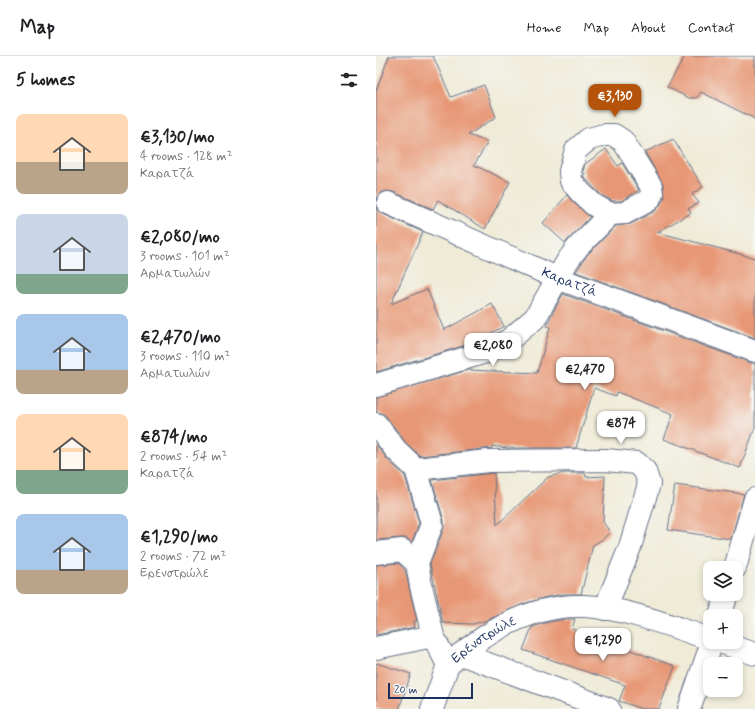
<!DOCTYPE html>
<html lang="en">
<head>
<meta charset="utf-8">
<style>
	body { margin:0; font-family:Mynerve,sans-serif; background:#f2f2f2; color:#202124; height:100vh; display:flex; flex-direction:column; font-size:15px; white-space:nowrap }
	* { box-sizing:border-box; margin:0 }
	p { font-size:13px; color:#757577 }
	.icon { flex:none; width:22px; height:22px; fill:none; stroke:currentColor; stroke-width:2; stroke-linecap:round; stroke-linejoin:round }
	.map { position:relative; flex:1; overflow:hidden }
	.sheet { display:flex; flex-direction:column; background:#fff; width:376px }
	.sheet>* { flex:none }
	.tools { position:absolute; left:327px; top:505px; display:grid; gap:8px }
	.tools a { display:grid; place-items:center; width:40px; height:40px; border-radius:8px; background:#fff; box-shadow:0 2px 6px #0003; font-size:20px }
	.scale { position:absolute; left:12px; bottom:10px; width:85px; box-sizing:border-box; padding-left:4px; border:2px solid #1b2f5e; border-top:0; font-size:11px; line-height:14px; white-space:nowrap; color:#1b2f5e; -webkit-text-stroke:3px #f6f6f2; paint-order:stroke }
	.price { position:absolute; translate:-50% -34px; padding:0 9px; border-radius:8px; background:#fff; color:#222; font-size:13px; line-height:26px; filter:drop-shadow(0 1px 2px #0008) }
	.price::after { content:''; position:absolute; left:50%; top:24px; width:12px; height:9px; margin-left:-6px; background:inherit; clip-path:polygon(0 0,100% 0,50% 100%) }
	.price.active { background:#b45309; color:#fff }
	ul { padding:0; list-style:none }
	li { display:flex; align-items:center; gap:12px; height:100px; padding:0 16px }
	li span { display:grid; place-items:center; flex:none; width:112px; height:80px; border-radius:8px; color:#555 }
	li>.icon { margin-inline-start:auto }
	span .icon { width:48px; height:48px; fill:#fffc; stroke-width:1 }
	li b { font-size:17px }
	h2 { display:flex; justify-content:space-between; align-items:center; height:48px; padding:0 16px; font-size:17px }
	header { display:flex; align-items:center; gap:24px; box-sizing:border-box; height:56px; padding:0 20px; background:#fff; border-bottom:1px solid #e0e0e0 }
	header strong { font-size:19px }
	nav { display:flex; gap:22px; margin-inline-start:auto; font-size:14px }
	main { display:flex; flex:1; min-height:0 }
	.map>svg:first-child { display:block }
</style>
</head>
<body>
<header>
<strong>Map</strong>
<nav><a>Home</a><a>Map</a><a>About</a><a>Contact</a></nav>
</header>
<main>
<section class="sheet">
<h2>5 homes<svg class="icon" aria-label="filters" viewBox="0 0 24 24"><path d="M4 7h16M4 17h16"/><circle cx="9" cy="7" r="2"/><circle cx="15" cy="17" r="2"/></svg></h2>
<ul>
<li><span style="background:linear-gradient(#ffd9b3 60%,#b9a48a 0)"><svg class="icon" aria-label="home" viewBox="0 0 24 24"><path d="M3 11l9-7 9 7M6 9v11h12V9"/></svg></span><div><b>€3,130/mo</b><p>4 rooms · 128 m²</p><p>Καρατζά</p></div></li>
<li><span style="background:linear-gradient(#c9d6e8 75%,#7fa58c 0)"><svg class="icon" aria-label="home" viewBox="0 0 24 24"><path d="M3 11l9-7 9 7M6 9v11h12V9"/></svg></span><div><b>€2,080/mo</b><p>3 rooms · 101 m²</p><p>Αρματωλών</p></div></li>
<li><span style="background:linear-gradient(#a9c7e8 70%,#b9a48a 0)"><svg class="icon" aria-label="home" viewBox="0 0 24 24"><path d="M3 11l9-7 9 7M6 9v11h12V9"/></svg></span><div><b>€2,470/mo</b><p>3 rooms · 110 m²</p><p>Αρματωλών</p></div></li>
<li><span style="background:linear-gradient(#ffd9b3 70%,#7fa58c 0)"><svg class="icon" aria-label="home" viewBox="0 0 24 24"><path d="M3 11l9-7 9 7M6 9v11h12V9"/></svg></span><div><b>€874/mo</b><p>2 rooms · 54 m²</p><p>Καρατζά</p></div></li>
<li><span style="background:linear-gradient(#a9c7e8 70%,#b9a48a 0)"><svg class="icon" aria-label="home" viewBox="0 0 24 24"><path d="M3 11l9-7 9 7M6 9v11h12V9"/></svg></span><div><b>€1,290/mo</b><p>2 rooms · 72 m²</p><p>Ερενστρώλε</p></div></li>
</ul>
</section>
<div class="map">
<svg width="379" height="653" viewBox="0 0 379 653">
	<rect width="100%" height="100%" fill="#f6f6f2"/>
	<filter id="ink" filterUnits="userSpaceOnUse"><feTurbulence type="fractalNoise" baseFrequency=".025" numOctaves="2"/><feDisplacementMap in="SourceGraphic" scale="8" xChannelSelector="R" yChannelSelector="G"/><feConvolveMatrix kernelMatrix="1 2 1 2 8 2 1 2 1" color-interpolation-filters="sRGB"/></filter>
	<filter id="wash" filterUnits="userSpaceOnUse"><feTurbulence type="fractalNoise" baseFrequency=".012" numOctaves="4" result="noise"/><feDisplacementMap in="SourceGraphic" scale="16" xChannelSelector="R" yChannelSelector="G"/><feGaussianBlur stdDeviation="0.9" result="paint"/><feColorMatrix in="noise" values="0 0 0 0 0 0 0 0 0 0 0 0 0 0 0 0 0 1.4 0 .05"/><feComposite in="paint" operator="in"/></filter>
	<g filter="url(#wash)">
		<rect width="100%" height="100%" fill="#efebd7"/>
		<g id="blocks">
			<path fill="#e79775" d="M13 0H57L75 41 108 29 120 61 92 79 112 86 98 109 134 126 109 173 62 144 57 153 17 136 11 135 4 137 1 142 0 145V35Z
				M309 0H379V63L325 36 321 42H313L291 31Z
				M297 83 327 131 316 138 323 147 312 153 315 157 281 176 379 202V282L200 216 211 199 240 170 255 168 279 155 284 149 288 142 287 128 269 96Z
				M230 93 242 110 246 107 263 134 245 145H237L225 139 207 120 209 118 207 115 209 108Z
				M191 139 197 146 214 161 189 187 167 167Z
				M0 150 2 155 7 158 47 176 15 248 51 233 68 274 116 248 128 270 97 287 0 316Z
				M187 238 375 307H379V372L364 412 288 383 297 358 241 336 240 340 218 332 200 392H131L116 390V392L44 400 29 386 10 360 5 357 0 356V341L92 314 161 317 174 271 171 270 176 258Z
				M0 388 11 403 29 420 43 467 36 486 30 482H25L0 484Z
				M118 417 121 469 172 421 188 417H209L210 421 229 420 227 466 234 476 227 483 217 489 205 538H187L167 542 147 548 112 564 97 568 67 567 54 508 68 472V465L56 424Z
				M299 429 368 438 355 483 292 474Z
				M22 507 29 514 41 565H38L39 571 0 579V509Z
				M190 563H199L196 573 299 610 283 653H266L243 645 249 629 147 594 156 571 173 566Z
				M0 607 35 618 23 653H0Z"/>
		</g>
	</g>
	<g filter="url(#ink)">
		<use href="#blocks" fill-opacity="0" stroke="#657188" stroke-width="1"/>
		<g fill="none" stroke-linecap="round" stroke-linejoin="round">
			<g stroke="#657188" stroke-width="24">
				<g id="street">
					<path id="s1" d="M12 147 181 222 379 295"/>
					<path d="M0 329 110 296 133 284 159 262 192 204 202 191 234 158 249 157 273 144 276 137 275 130 247 85 238 79H228L213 83 200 94 194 115 195 125 205 137 218 149 234 158"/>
					<path id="s2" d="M0 368 20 394 40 413 56 468 41 507 45 530 57 580 72 609C109 576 156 548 208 550 249 552 295 570 334 583"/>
					<path d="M40 413 112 405 230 404 261 407 269 415 273 428 254 491 229 553"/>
					<path d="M0 497 26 494 41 507"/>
					<path d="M344 586 379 598"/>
					<path d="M0 592 57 580"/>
					<path d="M85 598 233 653"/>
					<path d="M56 653 72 609"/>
				</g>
			</g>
			<g stroke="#657188" stroke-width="24">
				<path id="secondary" d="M359 512 379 443
					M344 560 351 538
					M313 653 336 586"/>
			</g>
			<use href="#street" stroke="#fff" stroke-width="22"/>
			<use href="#secondary" stroke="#fff" stroke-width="22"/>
		</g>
	</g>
	<g text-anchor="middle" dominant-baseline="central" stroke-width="3.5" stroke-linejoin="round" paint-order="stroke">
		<g font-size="14" fill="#1b2f5e" stroke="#f6f6f2">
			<text stroke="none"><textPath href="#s1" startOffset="198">Καρατζά</textPath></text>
			<text stroke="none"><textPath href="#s2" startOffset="311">Ερενστρώλε</textPath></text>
		</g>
	</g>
</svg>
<div class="tools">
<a><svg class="icon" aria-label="layers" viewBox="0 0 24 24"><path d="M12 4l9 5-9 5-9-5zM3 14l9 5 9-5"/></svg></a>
<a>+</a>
<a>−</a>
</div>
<div class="scale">20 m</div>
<b class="price active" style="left:239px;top:62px">€3,130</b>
<b class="price" style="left:117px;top:311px">€2,080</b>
<b class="price" style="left:209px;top:335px">€2,470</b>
<b class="price" style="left:245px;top:389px">€874</b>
<b class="price" style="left:227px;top:606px">€1,290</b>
</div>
</main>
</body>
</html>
